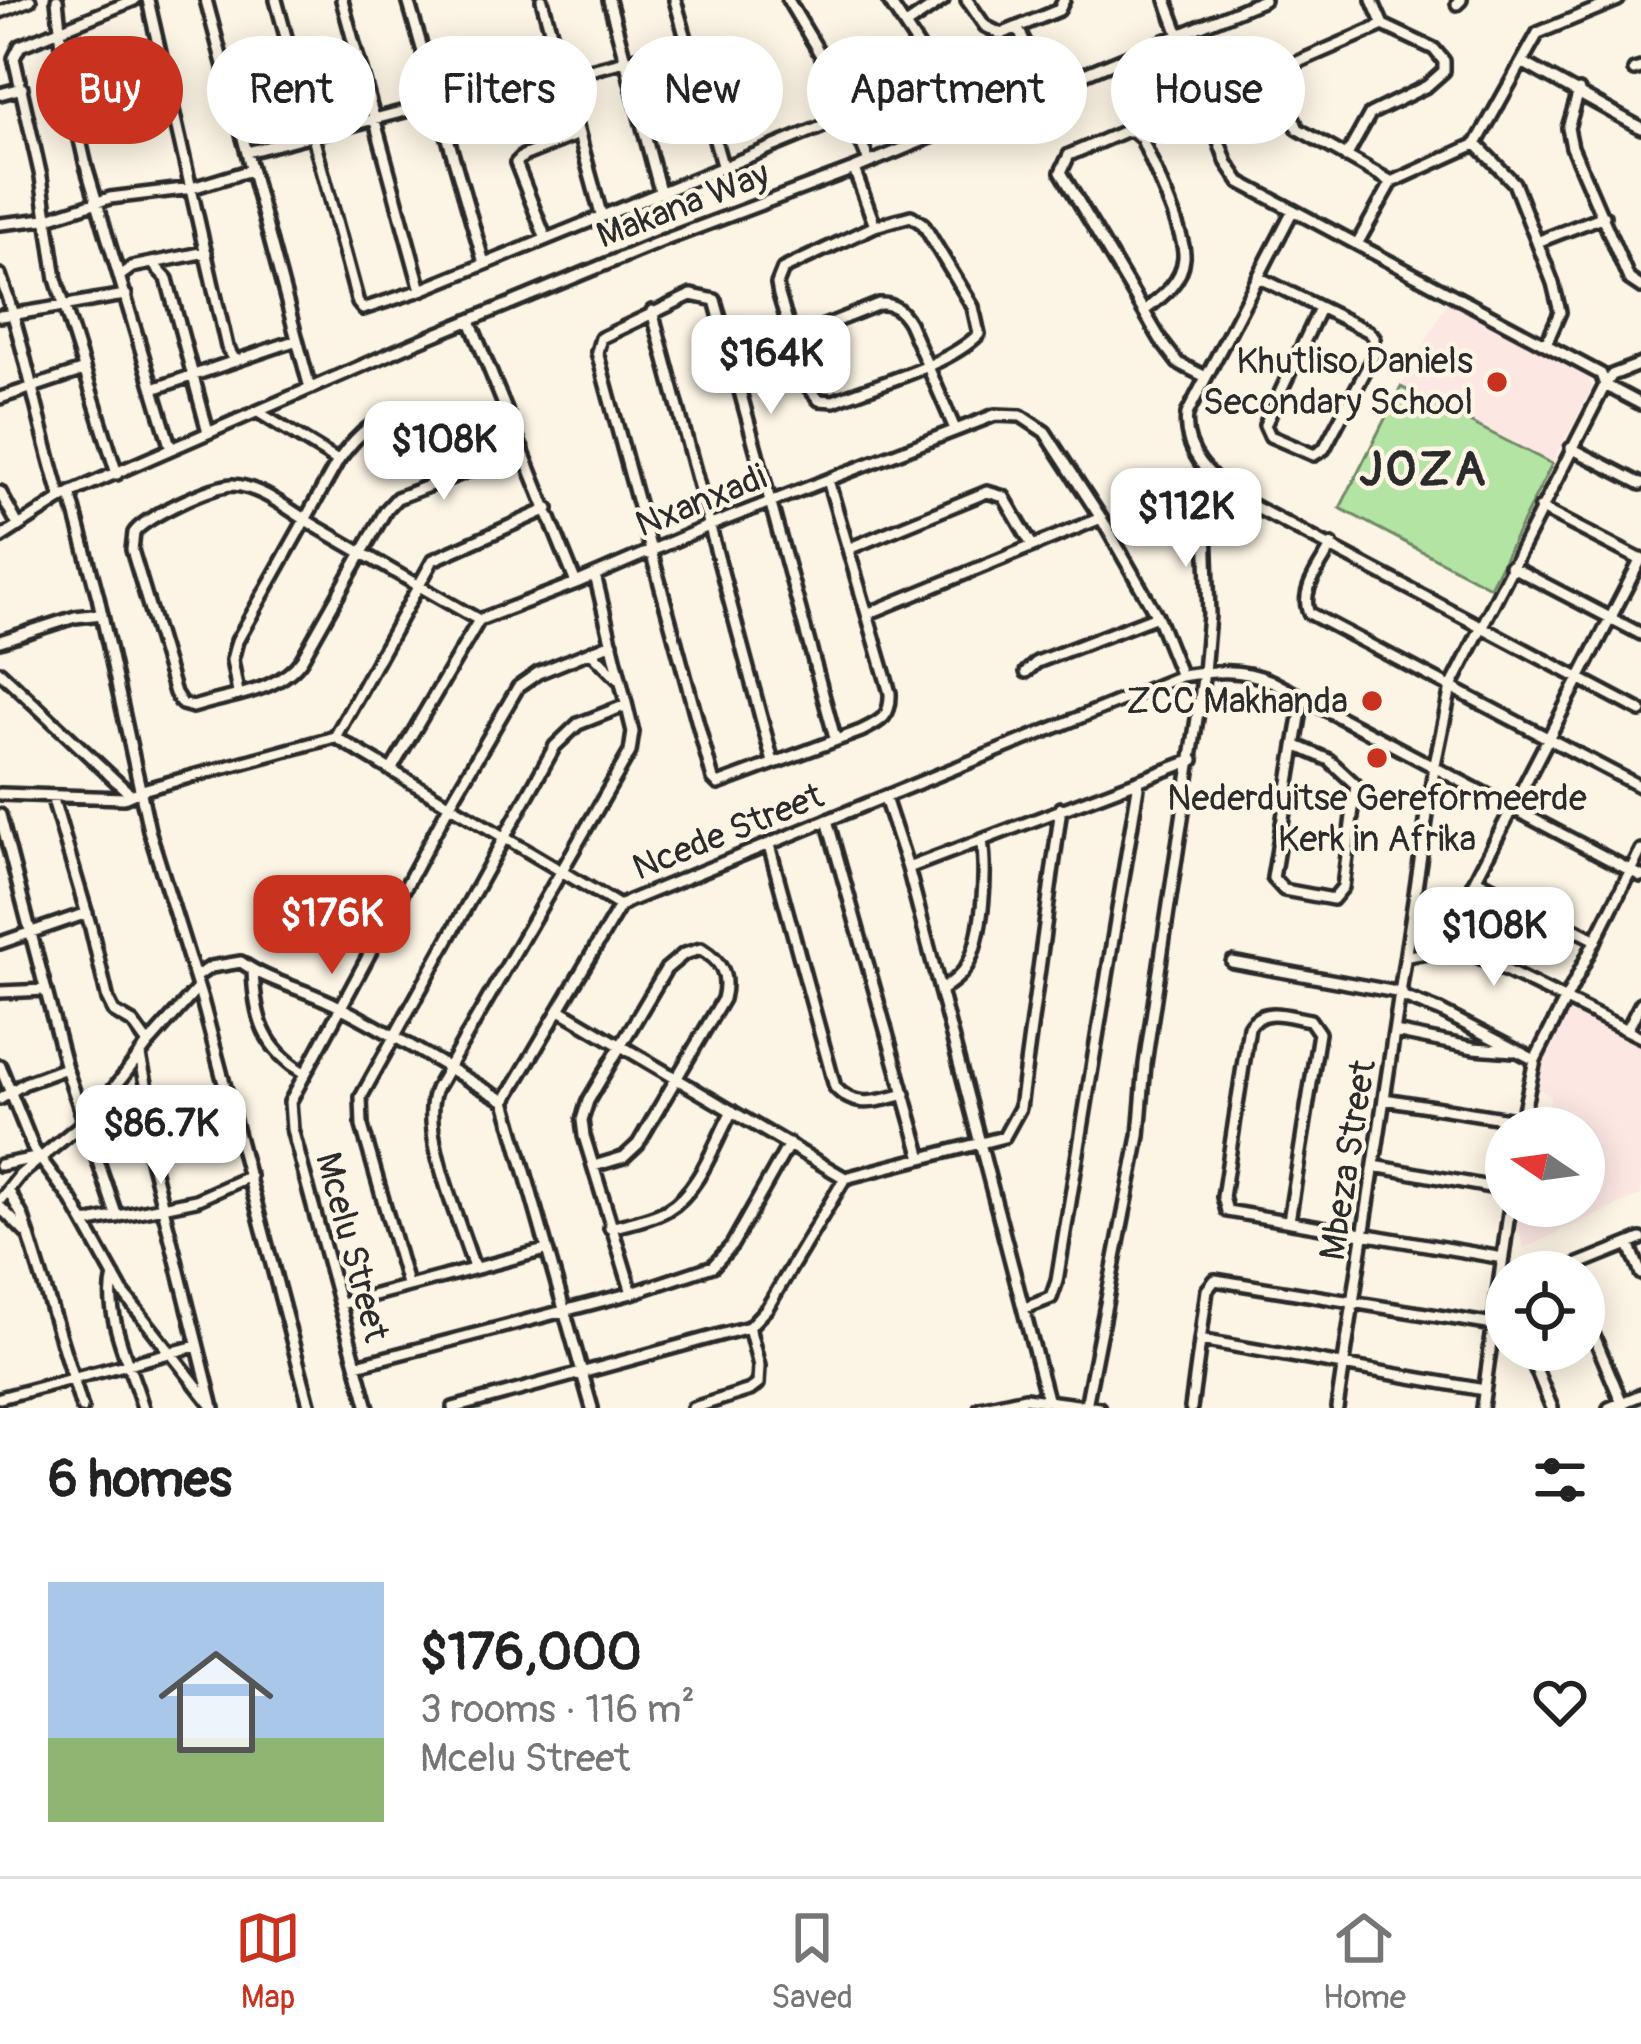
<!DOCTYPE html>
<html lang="en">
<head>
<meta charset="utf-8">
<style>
	body { margin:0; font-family:Pangolin,sans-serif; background:#f6f6f6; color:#222; height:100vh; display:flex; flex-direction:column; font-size:45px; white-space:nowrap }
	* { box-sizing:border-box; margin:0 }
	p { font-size:39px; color:#767676 }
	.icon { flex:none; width:66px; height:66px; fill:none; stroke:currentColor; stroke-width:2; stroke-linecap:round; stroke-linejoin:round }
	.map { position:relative; height:1408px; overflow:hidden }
	.details { display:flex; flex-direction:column; background:#fff; flex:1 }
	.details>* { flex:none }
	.hud { position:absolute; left:36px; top:36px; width:1569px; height:108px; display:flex; gap:24px }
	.needle { width:78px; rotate:283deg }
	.buttons { position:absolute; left:1485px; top:1107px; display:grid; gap:24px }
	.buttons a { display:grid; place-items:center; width:120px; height:120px; border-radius:50%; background:#fff; box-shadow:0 6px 30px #0003; font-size:60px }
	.price { position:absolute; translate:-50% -102px; padding:0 27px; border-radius:24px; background:#fff; color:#222; font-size:39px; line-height:78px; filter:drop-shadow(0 3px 6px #0008) }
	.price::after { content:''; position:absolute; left:50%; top:72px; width:36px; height:27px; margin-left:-18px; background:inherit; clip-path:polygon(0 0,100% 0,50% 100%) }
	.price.current { background:#c8321e; color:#fff }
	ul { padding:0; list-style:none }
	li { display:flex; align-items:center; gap:36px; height:300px; padding:0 48px }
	li span { display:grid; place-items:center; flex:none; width:336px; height:240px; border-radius:0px; color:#555 }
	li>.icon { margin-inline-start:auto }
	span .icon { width:144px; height:144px; fill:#fffc; stroke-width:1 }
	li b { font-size:51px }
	h2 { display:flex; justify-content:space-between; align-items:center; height:144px; padding:0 48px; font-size:51px }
	.chip { padding:0 42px; border-radius:54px; background:#fff; box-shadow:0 6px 30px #0003; font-size:42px; line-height:108px }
	.chip.current { background:#c8321e; color:#fff }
	.dock { display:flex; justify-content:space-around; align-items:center; height:168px; border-top:3px solid #e0e0e0; background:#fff; font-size:33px; color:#767676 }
	.dock a { display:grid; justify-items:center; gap:6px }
	.dock .current { color:#c8321e }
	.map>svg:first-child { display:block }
</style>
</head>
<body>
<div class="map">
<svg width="1641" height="1408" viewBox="0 0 1641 1408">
	<rect width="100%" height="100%" fill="#fcf5e5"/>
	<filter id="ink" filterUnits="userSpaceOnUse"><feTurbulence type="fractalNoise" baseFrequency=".00833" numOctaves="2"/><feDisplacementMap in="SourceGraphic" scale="24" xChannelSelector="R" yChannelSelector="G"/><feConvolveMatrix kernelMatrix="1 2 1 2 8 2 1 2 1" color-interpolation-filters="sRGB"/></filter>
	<g filter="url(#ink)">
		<path fill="#fce7e3" d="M1447 302 1589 377 1592 388 1552 464 1401 387Z
			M1573 1009 1641 1044V1195L1524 1248 1516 1223 1521 1206H1584V1128H1543L1551 1096 1535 1087 1539 1060 1566 1012Z"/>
		<path fill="#b4e4a4" stroke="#708868" stroke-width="3" d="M1401 387 1552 464 1490 587 1340 508Z"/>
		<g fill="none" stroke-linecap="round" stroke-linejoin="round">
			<g stroke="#2b2b2b" stroke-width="18">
				<path id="minor" d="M57 0 65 75 86 166 171 449
					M148 0 227 347 235 360
					M206 0 310 388
					M276 0 358 303 363 309 421 290 851 115
					M342 0 421 290
					M408 0 484 263
					M542 0 601 214
					M609 0 660 191
					M675 0 722 165
					M788 0 838 84 869 162
					M888 0 968 122
					M967 0 985 26 1001 34 1059 10 1064 0
					M1166 0 1227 163 1240 182 1601 374 1605 385
					M1457 4 1461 0
					M0 12 30 0
					M906 25 943 0
					M1383 25 1284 68 1278 82 1298 129 1392 182
					M1018 29 1049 89
					M1522 62 1641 128
					M1634 70 1641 68
					M563 77 687 45
					M1579 91 1568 128 1572 147 1629 279 1641 287
					M0 94 22 88
					M1476 144 1514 183 1553 283 1560 312 1547 342
					M247 152 436 103
					M1346 157 1370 114 1427 86 1444 71V61L1434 49 1383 25 1372 0
					M854 169 875 226
					M1293 210 1187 414C1182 451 1211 478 1238 498L1641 711
					M911 216 923 224 973 307 979 334C948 366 876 384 834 401L819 400 806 384 779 295 777 284 783 269 875 226Z
					M0 224 45 219 110 198 192 188 251 170
					M546 239 516 163 523 156 578 134
					M1537 242 1604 216
					M1357 244 1392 182 1476 144 1538 33 1618 0
					M154 265 167 279 208 432
					M0 275C26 348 38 424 61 498
					M121 275 132 267 206 252
					M1258 277 1368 331 1374 337V355L1324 449 1314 455 1270 436 1265 425 1320 308
					M652 311 773 762
					M1144 311C1162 297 1182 282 1184 258 1186 234 1152 164 1142 139L1133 131H1125L1069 155 1061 172 1162 342 1178 363 1204 376
					M0 316C43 311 83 301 126 295
					M470 321 576 583
					M733 362 879 304C894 303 902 311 909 323L955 429
					M1605 385 1641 404
					M153 389 297 340
					M0 398 84 370
					M258 412 338 461
					M1571 448 1641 484
					M117 474 56 279 41 177 14 58 20 46 134 0
					M828 480 890 693C891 717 881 721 861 731L718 784 713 779 597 352 601 338 691 295 715 300 835 738
					M0 492 18 525
					M70 493 98 597 149 830 202 1000 310 1408
					M1540 508 1641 560
					M0 538 70 493 412 344 662 241 854 169 1264 0
					M1332 545C1321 566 1299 591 1309 613L1641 787
					M848 549 987 492 1004 497 1032 545
					M1510 566 1641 634
					M867 614 1101 518
					M479 620C425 590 371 558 317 527 293 513 261 486 233 485 214 485 144 517 134 533L132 550 175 693 182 704 193 707C230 695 280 692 302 659L386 510 397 498 523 450
					M0 641 75 617 102 614
					M591 652 618 679
					M0 672 131 795
					M1026 672 1037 662 1157 616
					M238 693 232 660 237 641 338 461C358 433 377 414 414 413L430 423 455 475
					M335 737 433 560 548 509
					M1297 746 1329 760 1356 785 1343 887 1333 899 1284 890 1273 878 1303 699
					M391 770 479 620 576 583 711 525 995 415 1021 416 1045 432 1101 518 1157 616 1181 676
					M0 794 124 798 142 790 335 737 620 906
					M52 796 91 928 108 1000 114 1012 133 1023 148 1044
					M885 798 908 868 1047 1399
					M0 815 66 1068 117 1217
					M827 820 922 1158
					M769 845 835 1087C855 1110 879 1101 905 1094
					M908 868 1193 760
					M1476 879 1596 940
					M1444 940 1641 1037
					M0 943 87 913
					M1408 956 1434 952 1444 940 1641 559
					M1232 962 1402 993
					M253 971C255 1018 263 1048 304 1073
					M195 977 211 967 241 962C265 980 306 990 334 1004 392 1033 449 1069 505 1101
					M940 991C951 983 962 976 968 964 983 935 987 873 982 841
					M0 992 46 990
					M1401 996 1440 1011 1535 1060
					M560 1010 845 1178
					M1627 1030 1641 1003
					M1395 1032 1474 1048 1514 1051
					M140 1056 153 1115 148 1148 212 1403
					M0 1066 34 1150 72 1201 122 1291 214 1408
					M0 1099 25 1083 66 1068
					M1384 1099 1521 1121
					M1520 1128 1535 1060 1641 850
					M0 1165 36 1158
					M594 1166 624 1157 638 1144 723 999C729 975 722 962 701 949L684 954 666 969 588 1101 582 1120 584 1136 632 1293
					M1374 1166 1506 1190
					M8 1190 23 1217 82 1408
					M0 1200 20 1175 96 1112 148 1044 198 988
					M0 1207 29 1236
					M1289 1221 1319 1033 1310 1020C1289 1017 1263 1005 1249 1027L1223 1197 1227 1211 1503 1258
					M85 1223 196 1200 250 1176
					M610 1228C629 1223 651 1219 667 1210 699 1192 715 1142 732 1111
					M1629 1244 1641 1274
					M474 1268C461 1224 418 1129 436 1089L630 752 633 732 595 575
					M1559 1272 1641 1239
					M114 1276C103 1314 132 1369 143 1408
					M407 1284 362 1126 361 1097 555 746 578 724 624 706
					M1506 1293V1294
					M341 1304 545 1250
					M1025 1308 1051 1298 1057 1281 1139 781
					M1584 1312 1624 1408
					M1200 1340 1484 1390
					M1528 1350 1552 1408
					M357 1365 632 1293 713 1266 732 1245 789 1144
					M0 1398 196 1346
					M1086 1406 1139 1136 1145 1064 1204 672 1209 615 1204 468
					M368 1408 292 1129 290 1102 451 802 518 687 538 673 612 643
					M453 1408 749 1327 767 1308 845 1178 1004 1137 1020 1108 1061 808
					M592 1408 505 1101 620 906 629 901 1181 676C1213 671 1241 668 1271 681L1641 876
					M693 1408 750 1390 758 1384 759 1366 749 1327
					M980 1408 1025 1398 1099 1408
					M1191 1408 1207 1290 1215 1280 1494 1325
					M1337 1408 1434 769 1451 687 1605 385 1612 375 1641 364
					M1482 1408 1510 1206
					M1609 1408 1641 1395"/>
			</g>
			<use href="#minor" stroke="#fcf5e5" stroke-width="9"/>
		</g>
	</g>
	<g fill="#c8321e" stroke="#fcf5e5" stroke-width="4.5">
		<circle cx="1497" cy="382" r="12"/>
		<circle cx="1372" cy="701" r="12"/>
		<circle cx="1377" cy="758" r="12"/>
	</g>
	<g text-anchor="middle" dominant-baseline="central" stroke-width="9" stroke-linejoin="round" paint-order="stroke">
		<g font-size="36" fill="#2b2b2b" stroke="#fcf5e5">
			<text transform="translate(683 205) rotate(-21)">Makana Way</text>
			<text transform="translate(701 501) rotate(-22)">Nxanxadi</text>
			<text transform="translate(728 832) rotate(-22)">Ncede Street</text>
			<text transform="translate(1348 1160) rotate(-81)">Mbeza Street</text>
			<text transform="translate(352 1247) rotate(75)">Mcelu Street</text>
		</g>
		<g font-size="36" fill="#2b2b2b" stroke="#fcf5e5" text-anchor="end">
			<text x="1473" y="361">Khutliso Daniels<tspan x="1473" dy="41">Secondary School</tspan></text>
			<text x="1348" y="701">ZCC Makhanda</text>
			<text x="1377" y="798" text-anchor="middle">Nederduitse Gereformeerde<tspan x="1377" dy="41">Kerk in Afrika</tspan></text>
		</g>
		<g font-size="48" font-weight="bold" letter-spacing="3" fill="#2b2b2b" stroke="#fcf5e5">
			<text x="1424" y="470">JOZA</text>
		</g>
	</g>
</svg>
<div class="buttons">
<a><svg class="needle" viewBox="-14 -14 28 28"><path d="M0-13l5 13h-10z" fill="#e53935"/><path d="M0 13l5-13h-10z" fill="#767676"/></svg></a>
<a><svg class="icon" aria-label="locate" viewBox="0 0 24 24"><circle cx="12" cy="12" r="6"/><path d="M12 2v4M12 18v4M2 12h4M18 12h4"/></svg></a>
</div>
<b class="price" style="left:771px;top:417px">$164K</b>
<b class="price" style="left:444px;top:503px">$108K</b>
<b class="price" style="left:1186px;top:570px">$112K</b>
<b class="price current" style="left:332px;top:977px">$176K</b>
<b class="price" style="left:1494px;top:989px">$108K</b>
<b class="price" style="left:161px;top:1187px">$86.7K</b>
<div class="hud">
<a class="chip current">Buy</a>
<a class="chip">Rent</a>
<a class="chip">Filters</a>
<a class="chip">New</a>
<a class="chip">Apartment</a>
<a class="chip">House</a>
</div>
</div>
<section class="details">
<h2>6 homes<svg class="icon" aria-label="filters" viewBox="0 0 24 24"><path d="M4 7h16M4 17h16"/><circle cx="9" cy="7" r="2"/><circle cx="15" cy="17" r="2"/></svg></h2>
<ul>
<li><span style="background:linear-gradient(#a9c7e8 65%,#8fb573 0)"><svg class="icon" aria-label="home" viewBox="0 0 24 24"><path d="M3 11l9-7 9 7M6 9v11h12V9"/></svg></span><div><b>$176,000</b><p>3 rooms · 116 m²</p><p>Mcelu Street</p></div><svg class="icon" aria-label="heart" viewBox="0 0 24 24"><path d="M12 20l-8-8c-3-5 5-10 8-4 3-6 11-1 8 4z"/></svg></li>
</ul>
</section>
<nav class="dock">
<a class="current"><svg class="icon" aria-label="map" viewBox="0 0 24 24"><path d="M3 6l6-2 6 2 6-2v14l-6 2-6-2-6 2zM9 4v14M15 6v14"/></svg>Map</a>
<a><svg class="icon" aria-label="saved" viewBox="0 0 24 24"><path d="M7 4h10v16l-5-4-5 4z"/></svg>Saved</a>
<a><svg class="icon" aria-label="home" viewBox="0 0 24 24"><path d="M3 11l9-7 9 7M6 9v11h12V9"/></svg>Home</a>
</nav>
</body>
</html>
